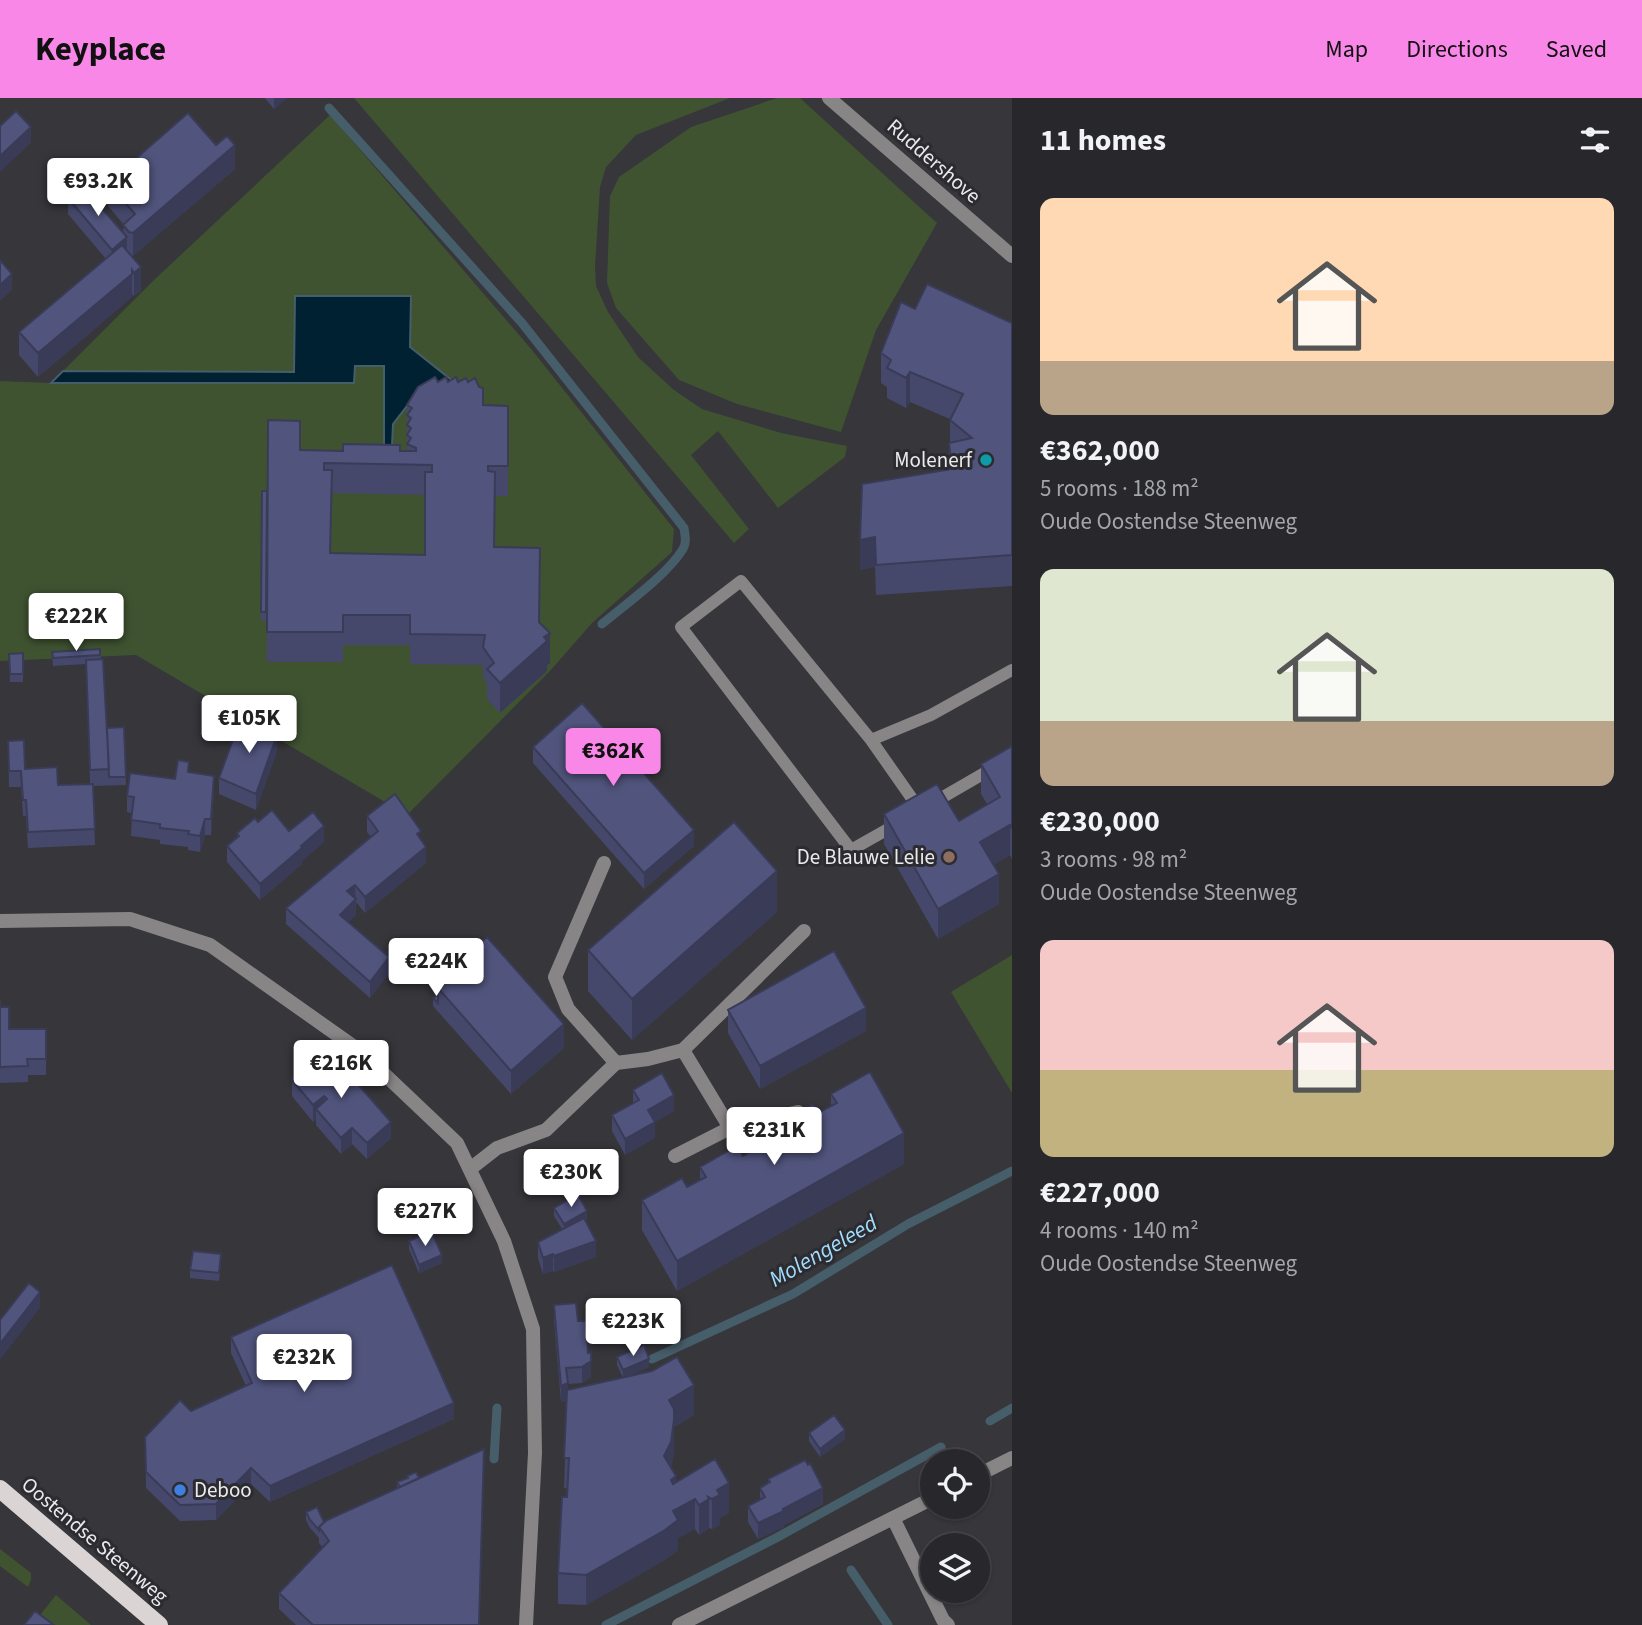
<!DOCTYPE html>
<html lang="en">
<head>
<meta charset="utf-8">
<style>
	body { margin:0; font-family:"Source Sans 3",sans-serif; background:#303034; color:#f1f3f6; height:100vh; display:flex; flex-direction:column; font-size:26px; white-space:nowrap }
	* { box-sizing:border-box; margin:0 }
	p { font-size:23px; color:#a5a6a9 }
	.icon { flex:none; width:38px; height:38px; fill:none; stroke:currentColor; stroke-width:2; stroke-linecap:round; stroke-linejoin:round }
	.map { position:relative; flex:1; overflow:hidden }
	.panel { display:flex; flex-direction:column; background:#28282c; width:630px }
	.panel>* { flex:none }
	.tools { position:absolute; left:920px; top:1351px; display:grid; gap:14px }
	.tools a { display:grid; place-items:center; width:70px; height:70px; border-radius:50%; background:#28282c; box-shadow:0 2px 5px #0004,0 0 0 2px #444448; font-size:35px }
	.price { position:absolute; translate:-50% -60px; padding:0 16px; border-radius:7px; background:#fff; color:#222; font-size:23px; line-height:46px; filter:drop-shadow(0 2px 4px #0008) }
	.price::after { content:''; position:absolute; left:50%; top:42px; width:21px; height:16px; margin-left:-10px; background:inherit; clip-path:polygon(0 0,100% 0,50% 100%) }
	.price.current { background:#f987e8; color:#111 }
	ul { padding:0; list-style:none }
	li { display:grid; align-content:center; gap:14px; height:371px; padding:0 28px }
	li span { display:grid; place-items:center; height:217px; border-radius:14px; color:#555 }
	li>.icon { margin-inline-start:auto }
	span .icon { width:126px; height:126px; fill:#fffc; stroke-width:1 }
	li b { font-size:30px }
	h2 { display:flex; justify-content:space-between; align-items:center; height:84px; padding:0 28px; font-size:30px }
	header { display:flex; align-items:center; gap:42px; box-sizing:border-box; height:98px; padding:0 35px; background:#f987e8; color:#111 }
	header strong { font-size:33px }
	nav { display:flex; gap:38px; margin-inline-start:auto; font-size:24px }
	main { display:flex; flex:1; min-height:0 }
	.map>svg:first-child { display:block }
</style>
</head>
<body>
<header>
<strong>Keyplace</strong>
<nav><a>Map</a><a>Directions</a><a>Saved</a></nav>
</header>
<main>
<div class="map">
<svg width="1012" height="1527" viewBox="0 0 1012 1527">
	<rect width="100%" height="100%" fill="#36363b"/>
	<path fill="#3f5331" d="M354 0H730L636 37 606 69 600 89 595 168 596 188 608 214 638 259 674 292 702 311 781 335 847 348 845 359 778 410 718 333 691 357 749 431 734 445Z
		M777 0H800L937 125 876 232 841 334 737 306 679 282 616 210 607 185 610 98 619 79 691 29Z
		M330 17 532 252 674 431 672 454 592 525 550 573 407 717 136 557 0 563V283L51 285 154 182Z
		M1012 857V995L951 894Z
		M0 1451 31 1475V1482L28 1489 0 1468Z
		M56 1497 91 1527H32Z"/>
	<path fill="#002132" stroke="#465d6a" stroke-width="2" d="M295 198H411L410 249 459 288 410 304 393 326 392 347H384V268H355L354 285H51L63 273 294 274Z"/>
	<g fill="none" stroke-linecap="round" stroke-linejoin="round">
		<path stroke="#465d6a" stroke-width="9" d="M329 10 522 225 684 430C685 438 687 444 683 451 667 477 626 506 602 526
			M652 1261 793 1196 908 1126 1012 1073
			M990 1323 1012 1310
			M494 1361 497 1310
			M851 1472 888 1527
			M606 1527 776 1440 941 1349"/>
		<path stroke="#888586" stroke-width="12" d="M871 642 931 617 1012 572
			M931 706 1012 659
			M897 726 851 752 681 529 741 483 871 642 920 712"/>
		<path stroke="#888586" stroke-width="14" d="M829 0 1012 158
			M604 765 555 879 568 911 616 965
			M0 823 130 821 210 847 360 953 457 1045 504 1143 533 1231 535 1355 526 1527
			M683 952 730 1030
			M675 1058 730 1030 798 1014
			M470 1071 497 1050 546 1032 616 965 648 961 683 952 804 833
			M978 1377 1012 1360
			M893 1420 943 1522 948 1527
			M679 1527 933 1400"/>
		<path stroke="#dad4d5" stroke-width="18" d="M0 1391 159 1527"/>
	</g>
	<path fill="#46486b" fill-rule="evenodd" d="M265 0H287L274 11Z
		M235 71 133 158 131 157 141 193 134 198 132 196V199L38 279 19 257V234L106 161 68 116V100L123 134 124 127 108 108V85Z
		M915 211 1012 225V488L876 497 875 469 860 472V442L949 372V345H950V321L910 304 906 310 887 300V289L881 285V255Z
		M438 284H458L483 307 508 308V398H495L494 449 540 524 550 565 547 567V573L500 615 487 601V585L483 579V567L410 566V547H343V564H267L268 322 300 352 407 353V307ZM332 395 425 397V457L331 455Z
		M262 393H267L266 523H261Z
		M100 551 107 630 124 629 126 687 93 688 95 747 28 750 26 718H23L21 689H9L8 643 25 671 58 687 90 686 86 566 53 568 52 554Z
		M23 555V584H10L9 556Z
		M244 631 266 633 277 653 256 712 219 696V680Z
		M1012 648V761L1010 757 993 767 999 806 938 841 884 746V716L959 723 987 706 981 696V666Z
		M533 649 694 748 644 791 533 665Z
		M189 674 214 694 211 737H205L200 754 188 752V749L160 746V742L131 738 132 715 127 714V698L175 681Z
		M367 718 421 742 426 765 365 815 356 804V817L348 824 389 875 370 900 286 826V810L371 739 367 734Z
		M258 724 324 744 302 763V766L260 802 227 764V748L237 740V735Z
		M777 814 632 942 588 893V852Z
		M457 865 564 950 511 996 433 908V900L438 896V890L457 874Z
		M0 901V909L9 931H46V977H28V984L0 985Z
		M728 912 866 933 760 991 728 935Z
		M322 963 342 968 391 1040 367 1061 352 1046 341 1056 316 1027V1021L313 1024 292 998V982Z
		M633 992 674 1013 655 1024V1040L625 1057 612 1033V1017L633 1005Z
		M831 996 904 1066 677 1193 642 1132V1102L687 1089 700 1082V1069L743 1058 756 1050V1038L818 1015 831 1008Z
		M554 1110 587 1121 585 1123 596 1159 554 1174 553 1173 543 1176 538 1160V1144L562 1131 554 1118Z
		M409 1143 442 1165 419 1175 409 1151Z
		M221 1164 219 1183 190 1180V1172Z
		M554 1207 578 1223 588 1255 591 1279 582 1285 568 1286V1292L623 1280 617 1267V1259L649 1269 623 1280 694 1317 674 1329V1352L671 1370 676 1384 715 1361 729 1415 720 1420V1427L712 1431 709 1430 699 1437 695 1431 678 1440V1452L665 1462 586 1507 558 1506V1475L567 1390H564L567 1302 561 1304 554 1223Z
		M231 1239 454 1321 270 1404 251 1386 216 1422 180 1423 146 1390 145 1339 191 1313 246 1288 231 1255Z
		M809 1335 845 1341 820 1359 809 1343Z
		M407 1378 480 1527H296L279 1511V1495L323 1450 319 1445V1440L310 1430 306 1422V1414L324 1424 397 1390V1384L407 1380Z
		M768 1381 823 1406 784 1427V1429L758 1441 748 1424V1408L760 1402V1390L768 1385Z"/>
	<path fill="#393b57" d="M274 0H287L274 11Z
		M31 29V45L0 74V58Z
		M235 47V71L133 158V135Z
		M127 139V155L112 168V152Z
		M141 169V193L134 198V175Z
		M12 176V192L0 203V187Z
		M132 176V199L38 279V255Z
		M910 274V304L906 310V280Z
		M875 439V469L860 472V442Z
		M550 535V565L547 567V573L500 615V585L539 550 544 539Z
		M266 621V637L262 631Z
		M277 637V653L256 712V696Z
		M214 678V694L211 737V721Z
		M205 721V737L200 754V738Z
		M1010 727V757L980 774V744Z
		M324 728V744L302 763V766L260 802V786Z
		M694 732V748L644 791V775Z
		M426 749V765L365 815V799Z
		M777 773V814L632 942V901Z
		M999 776V806L938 841V811Z
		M355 787 356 817 340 833V817L347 793Z
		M389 859V875L370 900V884Z
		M866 910V933L760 991V968Z
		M564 926V950L511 996V973Z
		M674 997V1013L655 1024V1040L625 1057V1041L648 1012Z
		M324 998V1014L316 1011V1021L313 1024V1007Z
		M391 1024V1040L367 1061V1045Z
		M352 1030V1046L341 1056V1040Z
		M904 1035V1066L677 1193V1163Z
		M587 1113V1121L564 1135V1126Z
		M596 1143V1159L554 1174V1158Z
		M553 1156V1173L543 1176V1160Z
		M442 1157V1165L419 1175V1167Z
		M40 1194V1210L0 1262V1246Z
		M649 1261V1269L623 1280V1272Z
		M591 1263V1279L582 1285V1269Z
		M568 1285V1301L561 1304V1288Z
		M694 1287V1317L674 1329V1352L671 1374 664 1358 669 1302Z
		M454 1305V1321L270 1404V1388Z
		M845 1332V1341L820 1359V1351Z
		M251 1370V1386L216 1422V1406Z
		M676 1378V1408L671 1382Z
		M729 1385V1415L720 1420V1427L712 1431V1401L717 1392Z
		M823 1390V1406L784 1427V1429L758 1441V1425Z
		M695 1401V1431L678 1440V1452L665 1462 586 1507V1477L673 1413Z
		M709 1401V1431L699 1437V1407Z"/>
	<path fill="#51547c" stroke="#393b57" stroke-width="2" fill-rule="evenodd" d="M16 13 31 29 0 58V28Z
		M188 15 216 47 227 38 235 47 133 135 129 134 123 127 135 116 108 85Z
		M82 88 127 139 112 152 68 100Z
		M122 147 141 169 134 175 132 172V176L38 255 19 234Z
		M0 162 12 176 0 187Z
		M927 186 1012 225V457L876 467 875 439 860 442 862 386 952 371 949 345 972 340 950 322 963 296 910 274 906 280 887 270 891 262 881 255 901 204 915 211Z
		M435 279 438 284 446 279 448 284 456 279 458 284 466 280 468 284 475 280 479 289 483 290V307L508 308V368H488V373L495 374 494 449 540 450 539 524 550 535 544 539 547 543 500 585 487 571 494 565 483 549 485 537 410 536V517H343V534H267L268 322 300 323V352L343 353V346L400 347V353H416V350L407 346 411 340 407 337 411 330 407 327 411 320 407 317 412 310 407 307 418 289ZM324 365 432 367V374H425V457L330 455 332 372H324Z
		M262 393H267L266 514H261Z
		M100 551V557L53 560 52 554Z
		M23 555V576H10L9 556Z
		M103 561 109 671 90 672 86 562Z
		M582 605 694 732 644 775 533 649Z
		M251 614 266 621 262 631 277 637 256 696 219 680 238 628 244 631Z
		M124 629 126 679H109L107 630Z
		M24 642 25 671 57 669 58 687 93 686 95 731 28 734 26 702H23L21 673H9L8 643Z
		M1012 648V731L1010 727 980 744 999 776 938 811 884 716 937 686 959 723 1000 699 981 666Z
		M178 662 189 664 188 674 214 678 211 721H205L200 738 188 736 189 733 160 730V726L131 722 134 699 127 698 130 675 175 681Z
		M395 696 421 733 417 736 426 749 365 799 355 787 347 793 356 801 340 817 389 859 370 884 286 810 378 733 367 718Z
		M272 712 289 733 313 714 324 728 301 748 302 750 260 786 227 748 239 738 237 735 255 720 258 724Z
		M734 724 777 773 632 901 588 852Z
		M487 839 564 926 511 973 438 890 461 870 457 865Z
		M834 853 866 910 760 968 728 912Z
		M438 896V905L433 900Z
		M0 901V909H9V931H46V961H27L28 968 0 969Z
		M333 953 342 962 339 965 335 960 326 968 322 963Z
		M318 959 326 968 335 960 391 1024 367 1045 352 1030 341 1040 316 1011 327 1001 324 998 313 1007 292 982Z
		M870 974 904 1035 677 1163 642 1102 682 1080 687 1089 706 1079 700 1069 737 1048 743 1058 762 1047 756 1038 813 1006 818 1015 837 1005 831 996Z
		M662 975 674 997 648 1012 655 1024 625 1041 612 1017 639 1002 633 992Z
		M578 1096 587 1113 564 1126 554 1110Z
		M584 1120 596 1143 554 1158 553 1156 543 1160 538 1144Z
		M431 1133 442 1157 419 1167 409 1143Z
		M193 1153 221 1156 219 1175 190 1172Z
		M392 1167 454 1305 270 1388 251 1370 216 1406 180 1407 146 1374 145 1339 180 1302 191 1313 252 1285 231 1239Z
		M29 1185 40 1194 0 1246V1222Z
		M576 1205 578 1223H586L588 1255 591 1254V1263L582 1269 566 1270 568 1285 561 1288 554 1207Z
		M644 1247 649 1261 623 1272 617 1259Z
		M677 1259 694 1287 669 1302 674 1311V1322L671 1344 664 1358 676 1378 671 1382 673 1386 715 1361 729 1385 717 1392 720 1397 712 1401 708 1399 709 1401 699 1407 695 1401 673 1413 678 1422 665 1432 586 1477 558 1475 562 1399H567L569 1360H564L567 1292 652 1273Z
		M834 1317 845 1332 820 1351 809 1335Z
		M484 1351 479 1527H313L279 1495 329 1443 319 1429 327 1422Z
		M805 1362 808 1367 810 1365 823 1390 783 1411 784 1413 758 1425 748 1408 765 1399 760 1390 770 1384 768 1381Z
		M416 1374 419 1380 400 1389 397 1384 408 1380 407 1378Z
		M317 1409 324 1424 319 1429V1432L310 1422 306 1414Z
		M35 1513 54 1527H24Z"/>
	<circle fill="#0f9aa8" stroke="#2c2c30" stroke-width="2.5" cx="986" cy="362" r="7"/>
	<circle fill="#8d6e63" stroke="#2c2c30" stroke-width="2.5" cx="949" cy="759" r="7"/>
	<circle fill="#3f7fe0" stroke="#2c2c30" stroke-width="2.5" cx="180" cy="1392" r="7"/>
	<g text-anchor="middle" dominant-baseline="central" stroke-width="6" stroke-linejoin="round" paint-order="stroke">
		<g font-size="21" fill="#eaeaed" stroke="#2c2c30">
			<text transform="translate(934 63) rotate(41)">Ruddershove</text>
			<text transform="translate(95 1442) rotate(40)">Oostendse Steenweg</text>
		</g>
		<g font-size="21" fill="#eaeaed" stroke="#2c2c30" text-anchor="end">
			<text x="972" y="362">Molenerf</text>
			<text x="935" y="759">De Blauwe Lelie</text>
			<text x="194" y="1392" text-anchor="start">Deboo</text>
		</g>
		<g font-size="23" font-style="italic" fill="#a2ddff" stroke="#2c2c30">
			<text transform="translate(823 1153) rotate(-30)">Molengeleed</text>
		</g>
	</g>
</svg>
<div class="tools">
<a><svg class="icon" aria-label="locate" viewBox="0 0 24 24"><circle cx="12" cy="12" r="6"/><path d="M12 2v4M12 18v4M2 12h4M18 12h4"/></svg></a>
<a><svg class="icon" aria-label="layers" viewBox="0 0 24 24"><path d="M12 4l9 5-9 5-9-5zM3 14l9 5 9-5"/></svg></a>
</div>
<b class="price" style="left:98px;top:120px">€93.2K</b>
<b class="price" style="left:76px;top:555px">€222K</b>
<b class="price" style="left:249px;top:657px">€105K</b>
<b class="price current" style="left:613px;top:690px">€362K</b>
<b class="price" style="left:436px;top:900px">€224K</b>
<b class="price" style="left:341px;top:1002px">€216K</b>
<b class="price" style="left:774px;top:1069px">€231K</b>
<b class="price" style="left:571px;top:1111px">€230K</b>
<b class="price" style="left:425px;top:1150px">€227K</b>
<b class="price" style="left:633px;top:1260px">€223K</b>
<b class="price" style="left:304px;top:1296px">€232K</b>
</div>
<section class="panel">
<h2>11 homes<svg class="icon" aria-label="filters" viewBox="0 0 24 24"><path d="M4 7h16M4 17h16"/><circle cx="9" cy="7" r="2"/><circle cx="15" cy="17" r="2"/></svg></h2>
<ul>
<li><span style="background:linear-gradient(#ffd9b3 75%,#b9a48a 0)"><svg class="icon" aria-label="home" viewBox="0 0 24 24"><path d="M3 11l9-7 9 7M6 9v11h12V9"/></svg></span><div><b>€362,000</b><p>5 rooms · 188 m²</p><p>Oude Oostendse Steenweg</p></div></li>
<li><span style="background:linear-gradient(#dfe7d0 70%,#b9a48a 0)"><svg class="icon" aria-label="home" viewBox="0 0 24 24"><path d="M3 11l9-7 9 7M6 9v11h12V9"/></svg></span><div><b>€230,000</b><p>3 rooms · 98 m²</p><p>Oude Oostendse Steenweg</p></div></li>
<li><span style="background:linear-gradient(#f6c9c9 60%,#c2b280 0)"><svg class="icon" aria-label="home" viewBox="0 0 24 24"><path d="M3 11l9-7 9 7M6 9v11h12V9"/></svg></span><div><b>€227,000</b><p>4 rooms · 140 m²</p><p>Oude Oostendse Steenweg</p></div></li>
</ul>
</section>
</main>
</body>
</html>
